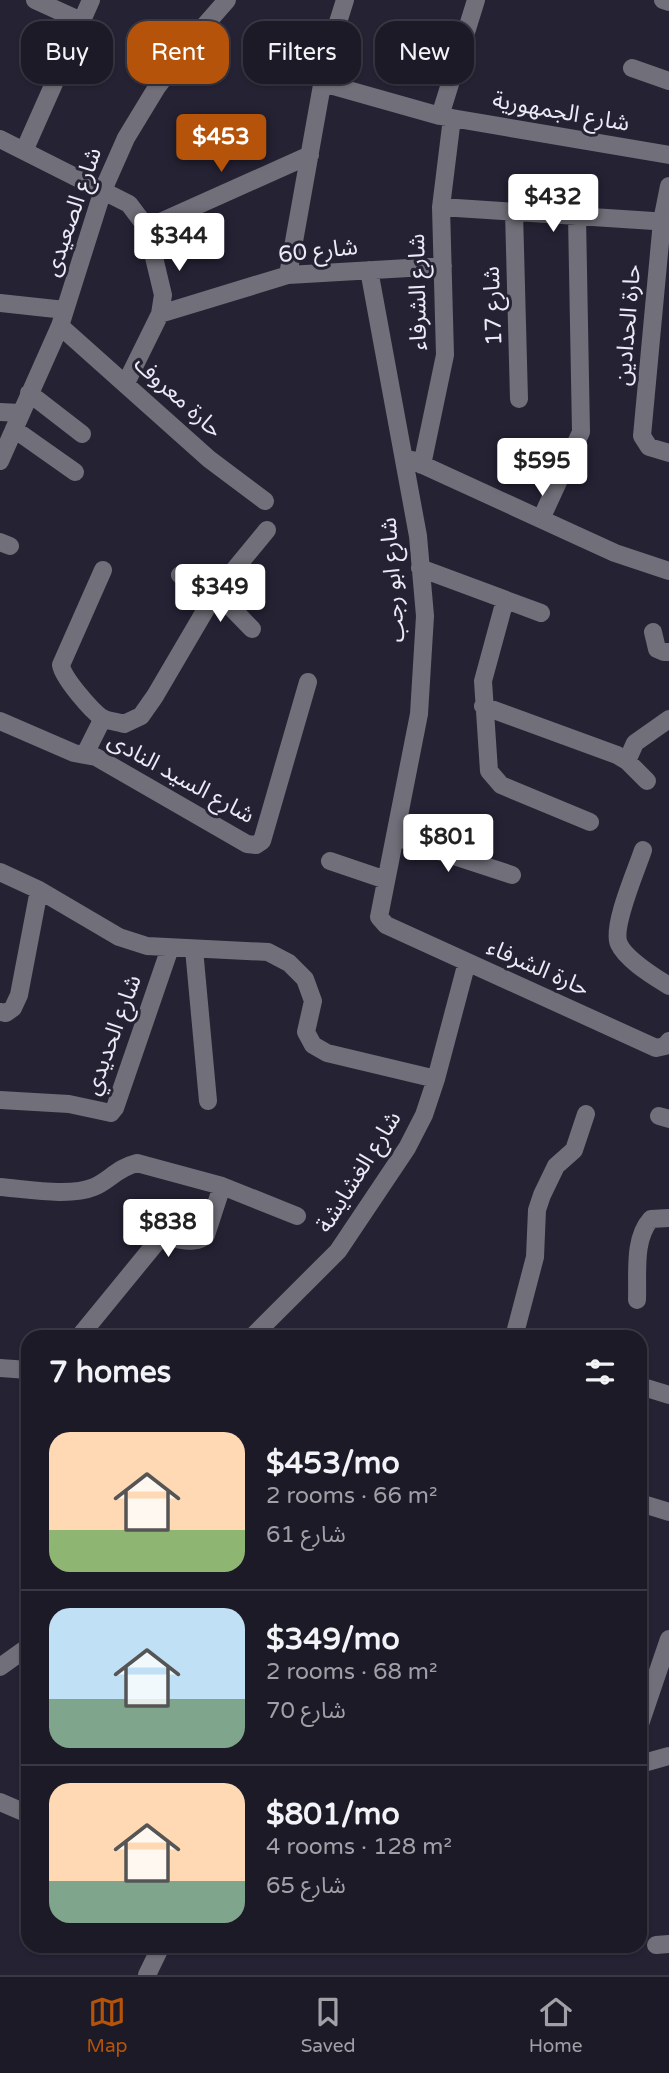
<!DOCTYPE html>
<html lang="en">
<head>
<meta charset="utf-8">
<style>
	body { margin:0; font-family:"Varela Round","Noto Sans Arabic",sans-serif; background:#292733; color:#f1f3f6; height:100vh; display:flex; flex-direction:column; font-size:26px; white-space:nowrap }
	* { box-sizing:border-box; margin:0 }
	p { font-size:23px; color:#a0a1a7 }
	.icon { flex:none; width:38px; height:38px; fill:none; stroke:currentColor; stroke-width:2; stroke-linecap:round; stroke-linejoin:round }
	.map { position:relative; flex:1; overflow:hidden }
	.side { position:absolute; left:21px; top:1330px; width:626px; height:623px; display:flex; flex-direction:column; background:#1c1a27; border-radius:21px; box-shadow:0 2px 5px #0004,0 0 0 2px #3a3844 }
	.side>* { flex:none }
	.top-card { position:absolute; left:21px; top:21px; width:628px; height:63px; display:flex; gap:14px }
	.price { position:absolute; translate:-50% -60px; padding:0 16px; border-radius:7px; background:#fff; color:#222; font-size:23px; line-height:46px; filter:drop-shadow(0 2px 4px #0008) }
	.price::after { content:''; position:absolute; left:50%; top:42px; width:21px; height:16px; margin-left:-10px; background:inherit; clip-path:polygon(0 0,100% 0,50% 100%) }
	.price.selected { background:#b45309; color:#fff }
	ul { padding:0; list-style:none }
	li { display:flex; align-items:center; gap:21px; height:175px; padding:0 28px }
	li+li { border-top:2px solid #3a3844 }
	li span { display:grid; place-items:center; flex:none; width:196px; height:140px; border-radius:21px; color:#555 }
	li>.icon { margin-inline-start:auto }
	span .icon { width:84px; height:84px; fill:#fffc; stroke-width:1 }
	li b { font-size:30px }
	h2 { display:flex; justify-content:space-between; align-items:center; height:84px; padding:0 28px; font-size:30px }
	.tag { padding:0 24px; border-radius:21px; background:#1c1a27; box-shadow:0 2px 5px #0004,0 0 0 2px #3a3844; font-size:24px; line-height:63px }
	.tag.selected { background:#b45309; color:#fff }
	.dock { display:flex; justify-content:space-around; align-items:center; height:98px; border-top:2px solid #3a3844; background:#1c1a27; font-size:19px; color:#a0a1a7 }
	.dock a { display:grid; justify-items:center; gap:4px }
	.dock .selected { color:#b45309 }
	.map>svg:first-child { display:block }
</style>
</head>
<body>
<div class="map">
<svg width="669" height="1975" viewBox="0 0 669 1975">
	<rect width="100%" height="100%" fill="#252234"/>
	<g fill="none" stroke-linecap="round" stroke-linejoin="round">
		<path stroke="#716f79" stroke-width="18" d="M35 0 81 21
			M663 0 669 2
			M632 68 669 81
			M323 83 440 116 669 155
			M440 116 476 0
			M0 139 129 204 147 228 163 295 160 314 126 383
			M24 151 91 0
			M669 186 662 221 642 436 649 447 669 453
			M441 207 669 222
			M514 212 519 399
			M147 228 310 155
			M369 270 418 536 425 616 419 714 379 917 386 925 656 1048 665 1046 669 1041
			M288 275 327 57 345 0
			M0 303 65 310
			M160 314 288 275 443 266
			M60 326 209 459 265 501
			M29 393 82 434
			M0 412 20 413
			M14 429 75 472
			M412 460 615 553 669 571
			M0 461 60 326 103 190 126 138 157 87 192 40 227 0
			M422 465 445 355 441 207 452 118
			M541 519 581 432 577 216
			M0 542 10 546
			M420 568 541 613
			M103 570 61 665C63 678 91 710 102 718 108 721 118 722 124 724L141 716 155 696 216 592 267 530
			M180 575 213 596
			M216 592 252 629
			M505 600 483 681 489 771 501 785 590 822
			M653 632 657 649 664 652H669
			M483 706 617 755 627 761 647 781
			M0 721 74 753 96 757 247 844 256 845 262 841 308 682
			M85 754 103 718
			M627 761 635 743 669 719
			M396 837 512 875
			M643 850C637 869 611 927 619 944 626 960 655 977 669 986
			M330 861 386 880
			M0 872 39 890 119 937 147 946 268 952 289 963 305 979 313 1001 306 1032 313 1045 327 1053 436 1079
			M194 949 208 1101
			M0 1012 6 1013 13 1008 19 995 39 890
			M0 1100 69 1104 111 1113 115 1108 170 948
			M659 1116 669 1119
			M0 1187C27 1189 70 1197 94 1187 110 1180 117 1168 137 1163L222 1186 297 1216
			M637 1300C638 1273 633 1239 651 1219L669 1218
			M79 1337 160 1238C176 1236 195 1247 206 1235L222 1186
			M252 1337 338 1251 407 1148 424 1115 436 1079 467 962
			M514 1337 535 1257 537 1210 542 1195 556 1166 574 1150 586 1114
			M0 1368 28 1370
			M640 1386 669 1395
			M640 1503 669 1512
			M0 1667 28 1647
			M640 1724 669 1639
			M640 1764 669 1756
			M0 1802 28 1814
			M656 1945 669 1944
			M147 1975 161 1946"/>
	</g>
	<g text-anchor="middle" dominant-baseline="central" stroke-width="6" stroke-linejoin="round" paint-order="stroke">
		<g font-size="23" fill="#eceaf6" stroke="#252234">
			<text transform="translate(561 112) rotate(10)">شارع الجمهورية</text>
			<text transform="translate(73 212) rotate(-71)">شارع الصعيدى</text>
			<text transform="translate(318 251) rotate(-6)">شارع 60</text>
			<text transform="translate(418 292) rotate(-91)">شارع الشرفاء</text>
			<text transform="translate(493 306) rotate(-92)">شارع 17</text>
			<text transform="translate(628 325) rotate(-85)">حارة الحدادين</text>
			<text transform="translate(178 397) rotate(42)">حارة معروف</text>
			<text transform="translate(393 580) rotate(-94)">شارع ابو رجب</text>
			<text transform="translate(181 778) rotate(29)">شارع السيد النادى</text>
			<text transform="translate(538 968) rotate(24)">حارة الشرفاء</text>
			<text transform="translate(113 1035) rotate(-70)">شارع الحديدي</text>
			<text transform="translate(359 1172) rotate(-58)">شارع الغشايشة</text>
		</g>
	</g>
</svg>
<b class="price selected" style="left:221px;top:174px">$453</b>
<b class="price" style="left:553px;top:234px">$432</b>
<b class="price" style="left:179px;top:273px">$344</b>
<b class="price" style="left:542px;top:498px">$595</b>
<b class="price" style="left:220px;top:624px">$349</b>
<b class="price" style="left:448px;top:874px">$801</b>
<b class="price" style="left:168px;top:1259px">$838</b>
<div class="top-card">
<a class="tag">Buy</a>
<a class="tag selected">Rent</a>
<a class="tag">Filters</a>
<a class="tag">New</a>
</div>
<section class="side">
<h2>7 homes<svg class="icon" aria-label="filters" viewBox="0 0 24 24"><path d="M4 7h16M4 17h16"/><circle cx="9" cy="7" r="2"/><circle cx="15" cy="17" r="2"/></svg></h2>
<ul>
<li><span style="background:linear-gradient(#ffd9b3 70%,#8fb573 0)"><svg class="icon" aria-label="home" viewBox="0 0 24 24"><path d="M3 11l9-7 9 7M6 9v11h12V9"/></svg></span><div><b>$453/mo</b><p>2 rooms · 66 m²</p><p>شارع 61</p></div></li>
<li><span style="background:linear-gradient(#bfe0f5 65%,#7fa58c 0)"><svg class="icon" aria-label="home" viewBox="0 0 24 24"><path d="M3 11l9-7 9 7M6 9v11h12V9"/></svg></span><div><b>$349/mo</b><p>2 rooms · 68 m²</p><p>شارع 70</p></div></li>
<li><span style="background:linear-gradient(#ffd9b3 70%,#7fa58c 0)"><svg class="icon" aria-label="home" viewBox="0 0 24 24"><path d="M3 11l9-7 9 7M6 9v11h12V9"/></svg></span><div><b>$801/mo</b><p>4 rooms · 128 m²</p><p>شارع 65</p></div></li>
</ul>
</section>
</div>
<nav class="dock">
<a class="selected"><svg class="icon" aria-label="map" viewBox="0 0 24 24"><path d="M3 6l6-2 6 2 6-2v14l-6 2-6-2-6 2zM9 4v14M15 6v14"/></svg>Map</a>
<a><svg class="icon" aria-label="saved" viewBox="0 0 24 24"><path d="M7 4h10v16l-5-4-5 4z"/></svg>Saved</a>
<a><svg class="icon" aria-label="home" viewBox="0 0 24 24"><path d="M3 11l9-7 9 7M6 9v11h12V9"/></svg>Home</a>
</nav>
</body>
</html>
